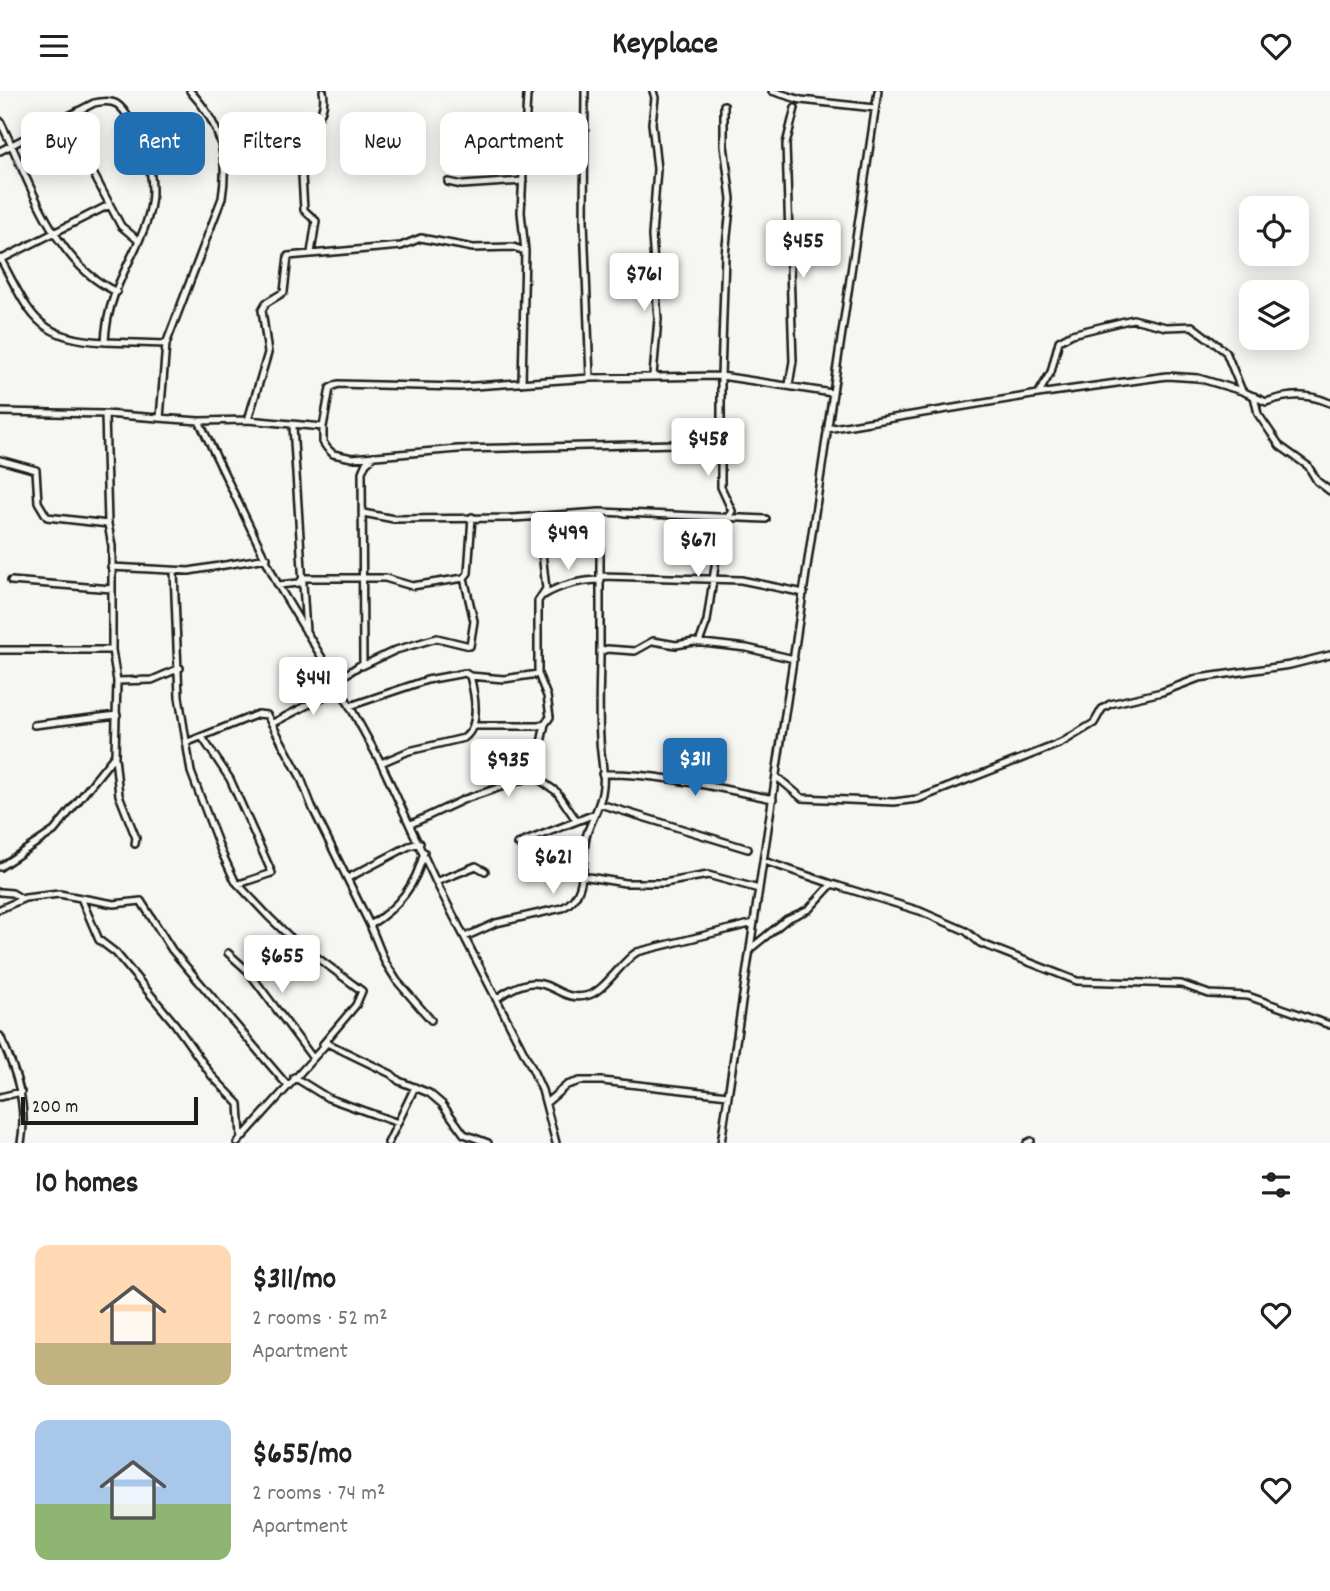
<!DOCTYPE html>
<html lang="en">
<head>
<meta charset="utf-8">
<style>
	body { margin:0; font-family:Dekko,sans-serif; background:#f2f2f2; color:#222; height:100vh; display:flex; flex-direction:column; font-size:26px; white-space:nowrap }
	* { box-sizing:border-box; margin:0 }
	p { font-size:23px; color:#767676 }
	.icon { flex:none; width:38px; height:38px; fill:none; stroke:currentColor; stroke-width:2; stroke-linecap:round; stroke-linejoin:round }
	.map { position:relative; height:1052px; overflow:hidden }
	.panel { display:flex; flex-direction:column; background:#fff; flex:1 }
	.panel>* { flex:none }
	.guide { position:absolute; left:21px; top:21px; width:700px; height:63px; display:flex; gap:14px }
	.controls { position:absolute; left:1239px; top:105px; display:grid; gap:14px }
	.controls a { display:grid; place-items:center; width:70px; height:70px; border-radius:14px; background:#fff; box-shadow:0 4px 18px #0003; font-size:35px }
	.scale { position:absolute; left:21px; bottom:18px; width:177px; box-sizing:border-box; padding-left:7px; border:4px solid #1c1c1c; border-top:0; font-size:19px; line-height:24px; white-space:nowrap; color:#1c1c1c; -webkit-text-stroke:5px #f6f6f2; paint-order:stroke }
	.price { position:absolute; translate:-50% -60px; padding:0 16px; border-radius:7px; background:#fff; color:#222; font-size:23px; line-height:46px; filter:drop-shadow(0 2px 4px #0008) }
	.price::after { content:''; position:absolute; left:50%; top:42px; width:21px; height:16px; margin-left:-10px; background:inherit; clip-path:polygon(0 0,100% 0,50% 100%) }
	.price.on { background:#1f6fb2; color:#fff }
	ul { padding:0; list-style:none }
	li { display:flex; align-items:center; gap:21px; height:175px; padding:0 35px }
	li span { display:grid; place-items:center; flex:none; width:196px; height:140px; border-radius:14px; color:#555 }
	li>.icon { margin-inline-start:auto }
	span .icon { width:84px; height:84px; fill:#fffc; stroke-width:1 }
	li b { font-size:30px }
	h2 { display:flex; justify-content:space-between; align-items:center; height:84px; padding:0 35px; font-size:30px }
	.chip { padding:0 24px; border-radius:14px; background:#fff; box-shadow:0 4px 18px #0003; font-size:24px; line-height:63px }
	.chip.on { background:#1f6fb2; color:#fff }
	header { display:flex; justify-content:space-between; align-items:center; height:91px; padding:0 35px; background:#fff; font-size:32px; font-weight:700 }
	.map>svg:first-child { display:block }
</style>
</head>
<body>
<header><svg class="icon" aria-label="menu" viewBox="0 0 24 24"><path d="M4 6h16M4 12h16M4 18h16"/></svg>Keyplace<svg class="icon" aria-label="heart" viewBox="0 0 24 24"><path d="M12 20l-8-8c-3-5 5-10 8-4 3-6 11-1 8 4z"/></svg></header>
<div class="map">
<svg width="1330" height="1052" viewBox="0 0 1330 1052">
	<rect width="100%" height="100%" fill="#f6f6f2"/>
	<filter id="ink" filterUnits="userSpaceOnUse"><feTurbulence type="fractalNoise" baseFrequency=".0143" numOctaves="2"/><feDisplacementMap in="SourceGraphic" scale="14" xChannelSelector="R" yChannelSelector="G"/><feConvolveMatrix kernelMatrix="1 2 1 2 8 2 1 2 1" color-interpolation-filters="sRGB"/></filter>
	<g filter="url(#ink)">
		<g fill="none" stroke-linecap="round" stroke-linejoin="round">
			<g stroke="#1c1c1c" stroke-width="10">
				<path id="minor" d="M585 0 584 130 590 287
					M653 0 655 7 652 32 657 78 652 145 658 228 653 284
					M772 0 801 9 875 17
					M724 14V54L731 108 725 164 721 285V396L732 420 728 426
					M64 27 121 135 139 150
					M0 30C30 89 53 173 117 201
					M0 60 94 12C115 7 121 13 131 31 189 133 109 159 105 251L166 253 160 327
					M448 91 462 94 523 90
					M311 162 316 130 304 119 302 84 288 59 289 51C309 43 328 23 323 0
					M0 167C31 224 35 247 105 251
					M0 169 109 114
					M166 253 222 107C229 64 220 32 190 0
					M522 292 525 160 521 121 527 4 530 0
					M789 294 793 270 786 53 795 17
					M1038 303 1167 285 1198 287 1242 300
					M1254 305 1258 323 1280 355 1308 375 1317 390 1330 400
					M0 321 105 323 199 330 248 329 323 336 330 297 338 293 460 296 590 287 721 285 832 302
					M248 329 268 262 262 219 266 212 284 201 288 165 401 155 421 147 473 157 513 156 525 160
					M199 330 278 494 336 590 381 672 436 791 531 975 542 999 556 1052
					M293 335 306 541
					M323 336V351L327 357 333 363 352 367 458 358 721 352
					M827 338 1038 303 1051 281 1059 250 1072 243 1133 228 1166 236 1192 235 1226 261 1242 300 1266 311C1289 303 1307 302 1330 312
					M0 369 36 379 38 411 47 426 108 433
					M363 422 394 428 513 427 600 421 766 428
					M111 476 189 480 267 467
					M174 480 179 606 191 681 221 760 235 790 270 827 291 847 362 900 356 914 323 953
					M602 485 741 489 804 502
					M11 490 112 498
					M278 494 299 492 303 487H385L412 495 464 487 468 482 472 426
					M544 504C560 494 583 489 601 489
					M699 552 707 530 722 427
					M0 559H112
					M600 561V421
					M362 575 396 559 437 547 470 555 474 530 464 487
					M470 585 504 588 538 583
					M117 590 152 589 180 577
					M336 590 363 572 362 381 366 372 374 365
					M350 615 427 589 465 582 470 585C475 604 481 635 464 647L409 660 381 672
					M273 632 340 597
					M34 634 117 624
					M476 635H538L545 633 550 626 547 605 538 583V510L546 498 538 425
					M202 646 230 688 272 782 239 793
					M188 651 258 623 267 624 300 685 313 718 370 834 385 871 397 890 431 929
					M115 666 119 704 136 747 135 753
					M602 683C659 682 717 697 773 708
					M534 685 557 701 576 729
					M777 686 802 707 894 711 918 708 1061 652 1094 632 1102 618 1110 613 1162 601 1199 587 1290 574 1330 564
					M600 713 748 758
					M411 733 465 708 534 685 545 633
					M518 753 595 723
					M764 770 832 793
					M0 776 54 740 115 664 117 590 112 559V455L108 433 105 323
					M582 785 625 792H664L708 784 759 798
					M348 787 409 755 420 752
					M436 791 476 775 485 780
					M0 801 12 802 22 808
					M81 807 99 849 116 862 175 933 212 985 239 1013 241 1046
					M0 818 25 807 59 803 114 813 141 810 172 859 287 994
					M370 834C399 816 416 794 424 761
					M465 846 496 832 562 817C589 805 581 769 586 746 591 728 602 714 603 695 605 680 600 663 600 647 598 619 600 590 600 561L607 558 635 560 653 550 676 554 694 551 747 557 794 568
					M750 858 787 828 809 818 832 793 920 820 966 840 980 852 1077 890 1181 893 1209 903 1248 905 1330 934
					M228 862 248 880 312 966
					M496 908C550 869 552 915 589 904 605 899 622 870 637 861L754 832
					M0 945C16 979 28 1014 21 1052
					M294 986 328 1007 398 1032
					M0 1006 21 1001
					M546 1012 567 994 580 990H602L728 1004
					M237 1052 327 952 391 983 399 990 429 1002 442 1013 464 1043 488 1052
					M388 1052 415 996
					M721 1052 878 0
					M1027 1052 1031 1050"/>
			</g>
			<use href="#minor" stroke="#f6f6f2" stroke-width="5"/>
		</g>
	</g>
</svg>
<div class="controls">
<a><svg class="icon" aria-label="locate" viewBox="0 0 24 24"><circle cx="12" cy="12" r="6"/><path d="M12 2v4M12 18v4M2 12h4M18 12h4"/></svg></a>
<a><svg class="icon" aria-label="layers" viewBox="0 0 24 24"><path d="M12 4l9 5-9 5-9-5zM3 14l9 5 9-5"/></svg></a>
</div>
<div class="scale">200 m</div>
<b class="price" style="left:803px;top:189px">$455</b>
<b class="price" style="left:644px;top:222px">$761</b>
<b class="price" style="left:708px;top:387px">$458</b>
<b class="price" style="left:568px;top:481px">$499</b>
<b class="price" style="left:698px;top:488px">$671</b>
<b class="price" style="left:313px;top:626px">$441</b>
<b class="price on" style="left:695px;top:707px">$311</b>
<b class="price" style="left:508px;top:708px">$935</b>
<b class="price" style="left:553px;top:805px">$621</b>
<b class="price" style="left:282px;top:904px">$655</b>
<div class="guide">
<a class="chip">Buy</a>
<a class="chip on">Rent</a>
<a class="chip">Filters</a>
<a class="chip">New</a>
<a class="chip">Apartment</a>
</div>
</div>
<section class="panel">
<h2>10 homes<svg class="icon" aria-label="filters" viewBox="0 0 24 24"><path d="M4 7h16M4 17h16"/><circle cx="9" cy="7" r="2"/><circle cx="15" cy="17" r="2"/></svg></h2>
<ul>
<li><span style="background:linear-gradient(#ffd9b3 70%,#c2b280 0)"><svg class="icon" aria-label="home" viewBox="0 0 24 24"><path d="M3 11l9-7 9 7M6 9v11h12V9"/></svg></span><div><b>$311/mo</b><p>2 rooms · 52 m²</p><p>Apartment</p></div><svg class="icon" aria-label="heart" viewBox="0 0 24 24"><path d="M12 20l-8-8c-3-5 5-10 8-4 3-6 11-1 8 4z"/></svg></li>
<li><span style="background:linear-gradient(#a9c7e8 60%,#8fb573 0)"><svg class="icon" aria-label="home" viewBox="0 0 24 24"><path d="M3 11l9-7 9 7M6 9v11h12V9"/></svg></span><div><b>$655/mo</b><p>2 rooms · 74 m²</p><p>Apartment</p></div><svg class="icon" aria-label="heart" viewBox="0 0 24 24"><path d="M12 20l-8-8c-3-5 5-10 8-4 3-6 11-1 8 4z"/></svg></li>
</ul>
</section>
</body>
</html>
